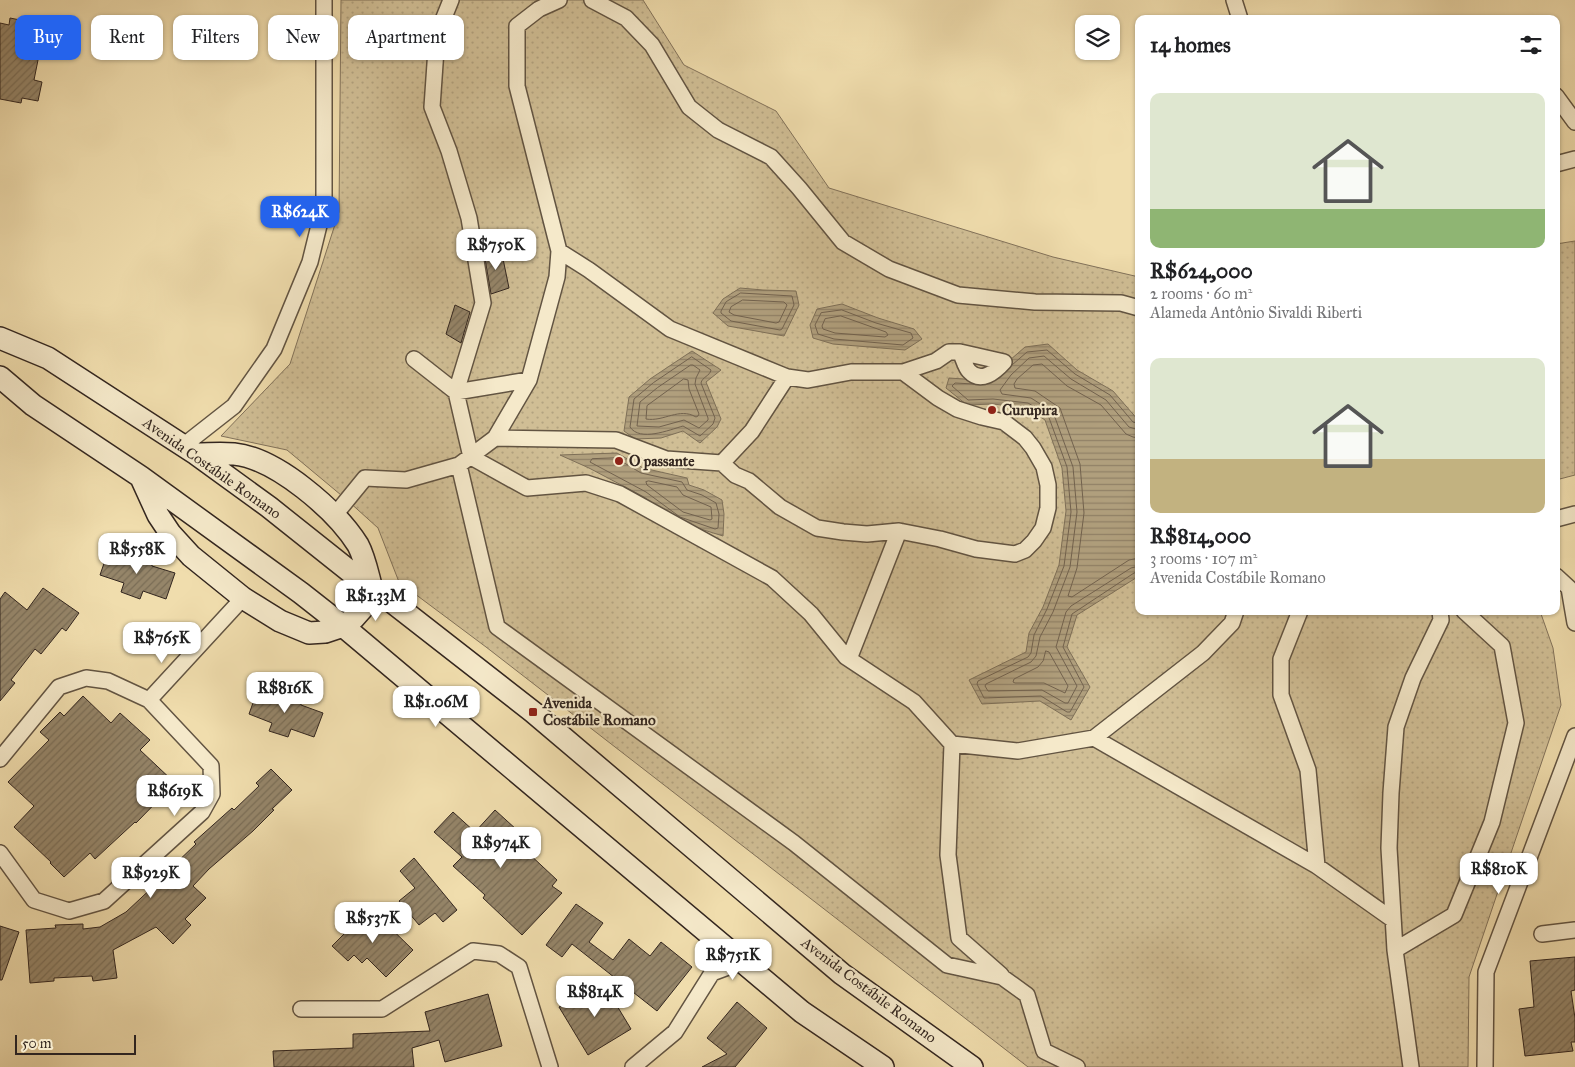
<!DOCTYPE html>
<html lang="en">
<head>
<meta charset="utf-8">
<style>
	body { margin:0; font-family:"IM FELL Great Primer",serif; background:#f6f6f6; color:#202124; height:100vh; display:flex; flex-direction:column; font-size:19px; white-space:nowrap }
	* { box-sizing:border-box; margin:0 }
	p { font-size:16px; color:#757577 }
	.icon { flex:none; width:28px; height:28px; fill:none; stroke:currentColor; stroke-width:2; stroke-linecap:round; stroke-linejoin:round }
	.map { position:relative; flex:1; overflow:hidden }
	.side { position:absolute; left:1135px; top:15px; width:425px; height:600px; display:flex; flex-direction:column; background:#fff; border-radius:10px; box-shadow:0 1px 4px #0004 }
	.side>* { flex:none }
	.top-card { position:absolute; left:15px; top:15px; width:475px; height:45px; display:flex; gap:10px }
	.controls { position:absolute; left:1075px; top:15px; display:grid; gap:10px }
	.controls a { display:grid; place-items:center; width:45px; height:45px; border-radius:10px; background:#fff; box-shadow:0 1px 4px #0004; font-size:25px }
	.scale { position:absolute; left:15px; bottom:12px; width:121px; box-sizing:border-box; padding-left:5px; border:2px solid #33261f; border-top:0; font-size:14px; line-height:18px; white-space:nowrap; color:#33261f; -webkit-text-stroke:4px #f5e9ca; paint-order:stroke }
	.price { position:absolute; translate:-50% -42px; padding:0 11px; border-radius:10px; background:#fff; color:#222; font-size:16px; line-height:32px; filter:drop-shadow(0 1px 2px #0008) }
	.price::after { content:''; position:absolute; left:50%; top:30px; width:15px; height:11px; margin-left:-8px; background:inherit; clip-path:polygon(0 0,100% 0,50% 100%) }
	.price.selected { background:#2563eb; color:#fff }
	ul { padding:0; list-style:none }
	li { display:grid; align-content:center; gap:10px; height:265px; padding:0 15px }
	li span { display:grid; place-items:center; height:155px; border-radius:10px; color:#555 }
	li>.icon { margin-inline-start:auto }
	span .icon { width:90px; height:90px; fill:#fffc; stroke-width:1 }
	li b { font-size:21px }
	h2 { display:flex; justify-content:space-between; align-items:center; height:60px; padding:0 15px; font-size:21px }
	.pill { padding:0 18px; border-radius:10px; background:#fff; box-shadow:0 1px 4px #0004; font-size:18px; line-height:45px }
	.pill.selected { background:#2563eb; color:#fff }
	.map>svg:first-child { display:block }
</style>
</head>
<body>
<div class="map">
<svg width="1575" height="1067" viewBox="0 0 1575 1067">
	<defs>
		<pattern id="park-dots" width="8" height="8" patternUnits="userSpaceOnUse" patternTransform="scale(1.25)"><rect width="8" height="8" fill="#d0be95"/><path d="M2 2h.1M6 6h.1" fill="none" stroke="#b3a380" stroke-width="1.8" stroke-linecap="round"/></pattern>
		<pattern id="water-rules" width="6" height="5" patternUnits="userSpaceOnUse" patternTransform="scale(1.25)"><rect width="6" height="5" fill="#b09f7d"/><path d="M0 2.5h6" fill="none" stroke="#908166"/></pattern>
		<pattern id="building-hatch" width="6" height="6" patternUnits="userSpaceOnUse" patternTransform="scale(1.25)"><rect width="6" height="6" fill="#958569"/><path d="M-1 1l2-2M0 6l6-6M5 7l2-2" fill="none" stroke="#7a6d56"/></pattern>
	</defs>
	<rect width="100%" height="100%" fill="#f0ddad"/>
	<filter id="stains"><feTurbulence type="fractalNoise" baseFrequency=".004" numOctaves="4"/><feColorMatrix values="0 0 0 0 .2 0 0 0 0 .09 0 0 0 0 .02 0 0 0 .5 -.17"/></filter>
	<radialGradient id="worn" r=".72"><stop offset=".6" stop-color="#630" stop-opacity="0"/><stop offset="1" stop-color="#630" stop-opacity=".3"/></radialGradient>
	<path fill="url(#park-dots)" stroke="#82725a" d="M341 0H643L684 65 776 111 829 188 1053 257 1139 277V611H1540L1553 648 1561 705 1469 977 1468 1067H1028L486 647 399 582 378 528 347 500 287 450 221 436 290 364 339 212Z
		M1575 241V475L1556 480V244Z"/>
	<path fill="url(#water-rules)" stroke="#7e6f57" d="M740 288 763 290 796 291 799 305 784 336 728 326 713 313 723 299Z
		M842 304 878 318 914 329 922 339 905 350 833 344 813 338 810 325 817 309Z
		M1048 344 1077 370 1113 391 1139 421V576L1077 615 1067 647 1090 687 1071 720 1040 701 982 704 969 680 1026 652 1029 633 1043 607 1059 565 1066 511 1062 468 1045 420 1027 408 993 404 967 405 946 388 949 378 994 381 1002 367 1025 347Z
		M692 351 721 370 706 382 721 419 717 427 700 443 683 431 661 438 635 439 624 431 629 397 650 379Z
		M617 453 643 468 687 478 689 485 704 490 722 500 724 514 723 536 678 522 644 497 589 468 560 455Z"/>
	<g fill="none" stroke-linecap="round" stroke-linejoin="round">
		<path stroke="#72624e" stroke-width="1" d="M741 293 792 296 794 305 782 329 780 330 731 321 721 313V311L726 302Z
			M743 300 784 302 787 305 779 322 776 323 734 315 729 312 731 307Z
			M842 310 876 323 911 333 913 338 903 345 834 339 818 334 815 325 821 313Z
			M841 316 886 332 888 335 885 337 835 333 823 329 822 326 825 319Z
			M692 357 711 370C710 376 702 377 701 383L715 418 713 424 700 436 683 426C669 430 640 442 630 427L634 399 653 383Z
			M691 365H693L700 370 696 378 695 384 708 418V420L699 428 684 420 659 427 637 426 640 402 657 388Z
			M1012 365 1027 352 1047 350 1075 374 1110 395 1133 422 1139 424
			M684 379 688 380 689 389 699 414 698 416 696 417C679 407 664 422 646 419L647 406Z
			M974 384 955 383 952 386 968 400 993 399 1028 403 1048 415 1067 467 1071 512 1064 566 1047 609 1034 635 1031 653 1028 657 978 681 977 684 984 698 1041 696 1067 712H1070L1084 687 1063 647 1072 614 1134 573 1139 572
			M1139 430 1129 427 1106 400 1071 379 1044 356 1029 358 1011 375 1000 390 1002 394 1031 398 1053 412 1073 467 1077 512 1070 567 1053 612 1040 637 1036 656 1031 662 986 684 985 686 988 691 1042 690 1065 703H1068L1077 686 1056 647 1066 612 1071 606 1131 568 1139 566
			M1139 438 1133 437 1126 434 1101 405 1067 386 1042 364 1033 365 1017 379 1014 384 1015 388 1035 391 1060 408 1080 464 1084 513 1077 568 1068 596 1072 597 1129 560 1139 558
			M616 458 641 473 682 482 687 490 702 495 716 503 719 514 718 528 715 529 680 517 646 492 590 462 592 459Z
			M649 481 677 487 683 495 711 507 712 519 710 520 683 512 647 485 646 482Z
			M1046 651 1049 652 1068 686 1065 693 1044 683H1015L1013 682 1014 679 1038 667 1043 661Z"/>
	</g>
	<path fill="url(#building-hatch)" stroke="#33261f" d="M10 18 40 24 39 30 53 33 49 52 40 50 34 80 42 82 38 101 22 98 21 103 0 99V23L9 25Z
		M501 249 509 288 491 294 484 253Z
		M455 305 470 312 461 343 446 334Z
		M109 549 131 557 134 554 151 560 152 566 175 573 166 599 143 591 140 599 121 592 124 583 100 575Z
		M43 588 79 613 66 631 62 628 41 654 35 649 11 680 15 683 0 701V599L5 592 27 610Z
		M258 689 280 697 283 694 300 699 301 705 323 713 314 737 291 729 288 737 269 731 272 723 249 714Z
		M83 696 111 723 120 713 150 740 140 750 175 783 136 823 135 822 95 859 90 853 64 877 50 863 51 862 14 827 34 806 8 782 49 740 40 732 60 712 64 716Z
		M271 769 292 790 272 809 274 810 253 831 209 869 193 886 206 898 185 919 191 925 173 944 156 927 113 950 117 978 93 981 92 976 54 978V981L30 983 26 930 56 928 55 925 83 924V929L100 927 126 912 156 884 155 882 172 865 173 866 196 844 194 842 232 808 234 810 259 786 256 783Z
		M495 810 517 830 511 837 557 880 552 886 562 893 522 935 483 898 485 895 453 866 462 857 434 832 453 812 475 832Z
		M414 858 457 910 443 922 435 913 419 925 399 901 415 888 400 871Z
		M576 904 603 923 589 942 613 960 629 939 650 956 661 942 692 967 657 1011 572 944 562 957 546 945Z
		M370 908 413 950 386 977 367 958 362 963 354 955 348 961 332 946Z
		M0 926 19 932 2 980H0Z
		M1575 957V990L1571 991 1575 1018V1042H1571L1573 1051 1525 1056 1519 1009 1534 1007 1530 961Z
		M602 981 631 1029 588 1055 559 1007Z
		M488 994 502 1046 445 1062 439 1040 412 1048 414 1067H274L273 1051 353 1048V1034L430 1031 425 1012Z
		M737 1002 767 1028 735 1067H702L727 1054 707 1038Z"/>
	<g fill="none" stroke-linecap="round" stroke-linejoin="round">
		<g stroke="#625442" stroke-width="18">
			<path id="street" d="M451 0 437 35 432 107 449 151 469 218 483 303 456 392 471 457 527 488 586 483 620 494 772 578 811 614 846 657 914 702 952 744 1018 751 1094 738 1203 653 1232 623 1236 611
				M559 0 539 9 517 26V86L559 251
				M592 0 626 18 652 45 689 107 718 130 771 157 799 188 843 242 889 269 958 295 1035 302 1121 303 1139 308
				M1234 0 1240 19
				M1556 96 1575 122
				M1556 164 1575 159
				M414 359 456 392 529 380
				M851 372H903L938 398 957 409 982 417 1004 422 1025 438 1033 448 1044 467 1048 485V508L1043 528 1034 541 1025 550 1015 554 976 549 940 539 899 531 867 534 843 532 817 528 780 507 749 481 735 475 722 463 752 431 787 377 808 380Z
				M903 372 936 361 949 352H960L1004 362C995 372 981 384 969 371 965 367 963 357 960 352
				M183 446 234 406 274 349 310 262 324 205V0
				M722 463 666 459 616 440 495 438 529 380 557 277 559 251 589 270 670 329 787 377
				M459 465 497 627 794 843 947 965 1002 977 1027 995 1044 1051 1077 1067
				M334 516 365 478 406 480 459 465 495 438
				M1556 519 1575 514
				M1556 576 1569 588 1575 623
				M1300 611 1281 659V695L1308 770 1317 866 1392 919
				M849 659 899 531
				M149 700 243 598
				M1094 738 1317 866
				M952 744 948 855 959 938 1001 975
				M0 759 59 687 86 678 108 681 149 700 211 766 212 794 202 812 104 901 69 911 34 900 0 853
				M1542 934 1575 930
				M1395 950 1389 848 1391 793 1396 727 1413 678 1441 620 1440 611
				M712 973 744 961
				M301 1009H382L473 951 499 954 519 967 550 1067
				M633 1067 675 1032 712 973 710 935
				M1411 1067 1395 950 1454 915 1492 822 1516 723 1502 646 1464 611
				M1485 1067 1486 972 1575 736"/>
		</g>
		<g stroke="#33261f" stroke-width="24">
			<path id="secondary" d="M0 338 48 358 196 454 269 507 372 589 392 602 533 712 842 974 972 1067
				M0 377 33 405 141 477 301 593 343 626 802 1012 883 1067
				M142 480 158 515 170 533 191 556 243 598 280 621 309 633 325 632 343 626 354 618 362 609 372 589C368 575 365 558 358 545 336 510 276 458 234 454 221 453 208 454 196 454"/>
		</g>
		<use href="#street" stroke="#f5e9ca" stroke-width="15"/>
		<use href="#secondary" stroke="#f5e9ca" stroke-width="21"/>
	</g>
	<g fill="#8f2418" stroke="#f5e9ca" stroke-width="2">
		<circle cx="992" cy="410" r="5"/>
		<circle cx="619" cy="461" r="5"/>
		<rect x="528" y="707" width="10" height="10" rx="2.5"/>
	</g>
	<g text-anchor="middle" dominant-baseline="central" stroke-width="4.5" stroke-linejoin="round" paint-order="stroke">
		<g font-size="15" font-weight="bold" fill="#33261f" stroke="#f5e9ca" text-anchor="start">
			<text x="1002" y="410">Curupira</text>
			<text x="629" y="461">O passante</text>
			<text x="543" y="703">Avenida<tspan x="543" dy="17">Costábile Romano</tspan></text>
		</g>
		<g font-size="15" fill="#33261f" stroke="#f5e9ca">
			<text transform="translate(212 468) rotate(35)">Avenida Costábile Romano</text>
			<text transform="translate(869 990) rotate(37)">Avenida Costábile Romano</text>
		</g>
	</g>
	<rect width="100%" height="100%" filter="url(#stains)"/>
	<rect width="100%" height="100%" fill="url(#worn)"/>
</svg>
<div class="controls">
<a><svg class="icon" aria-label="layers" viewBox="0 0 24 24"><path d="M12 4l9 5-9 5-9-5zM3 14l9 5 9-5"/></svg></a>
</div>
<div class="scale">50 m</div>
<b class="price selected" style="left:300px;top:238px">R$624K</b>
<b class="price" style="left:496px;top:271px">R$750K</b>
<b class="price" style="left:137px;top:575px">R$558K</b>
<b class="price" style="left:376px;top:622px">R$1.33M</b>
<b class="price" style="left:162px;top:664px">R$765K</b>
<b class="price" style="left:285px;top:714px">R$816K</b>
<b class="price" style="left:436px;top:728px">R$1.06M</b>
<b class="price" style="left:175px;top:817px">R$619K</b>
<b class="price" style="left:501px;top:869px">R$974K</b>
<b class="price" style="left:1499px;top:895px">R$810K</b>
<b class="price" style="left:151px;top:899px">R$929K</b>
<b class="price" style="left:373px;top:944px">R$537K</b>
<b class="price" style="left:733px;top:981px">R$751K</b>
<b class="price" style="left:595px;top:1018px">R$814K</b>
<div class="top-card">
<a class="pill selected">Buy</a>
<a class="pill">Rent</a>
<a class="pill">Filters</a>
<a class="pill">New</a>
<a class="pill">Apartment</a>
</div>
<section class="side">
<h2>14 homes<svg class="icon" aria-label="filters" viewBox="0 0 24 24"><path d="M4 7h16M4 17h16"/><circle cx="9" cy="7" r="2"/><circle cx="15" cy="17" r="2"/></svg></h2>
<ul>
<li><span style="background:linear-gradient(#dfe7d0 75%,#8fb573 0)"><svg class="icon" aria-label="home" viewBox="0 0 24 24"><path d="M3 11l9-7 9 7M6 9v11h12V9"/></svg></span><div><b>R$624,000</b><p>2 rooms · 60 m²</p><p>Alameda Antônio Sivaldi Riberti</p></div></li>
<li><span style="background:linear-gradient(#dfe7d0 65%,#c2b280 0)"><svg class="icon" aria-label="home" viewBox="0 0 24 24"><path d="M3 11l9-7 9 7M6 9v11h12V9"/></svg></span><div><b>R$814,000</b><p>3 rooms · 107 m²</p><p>Avenida Costábile Romano</p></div></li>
</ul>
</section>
</div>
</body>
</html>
